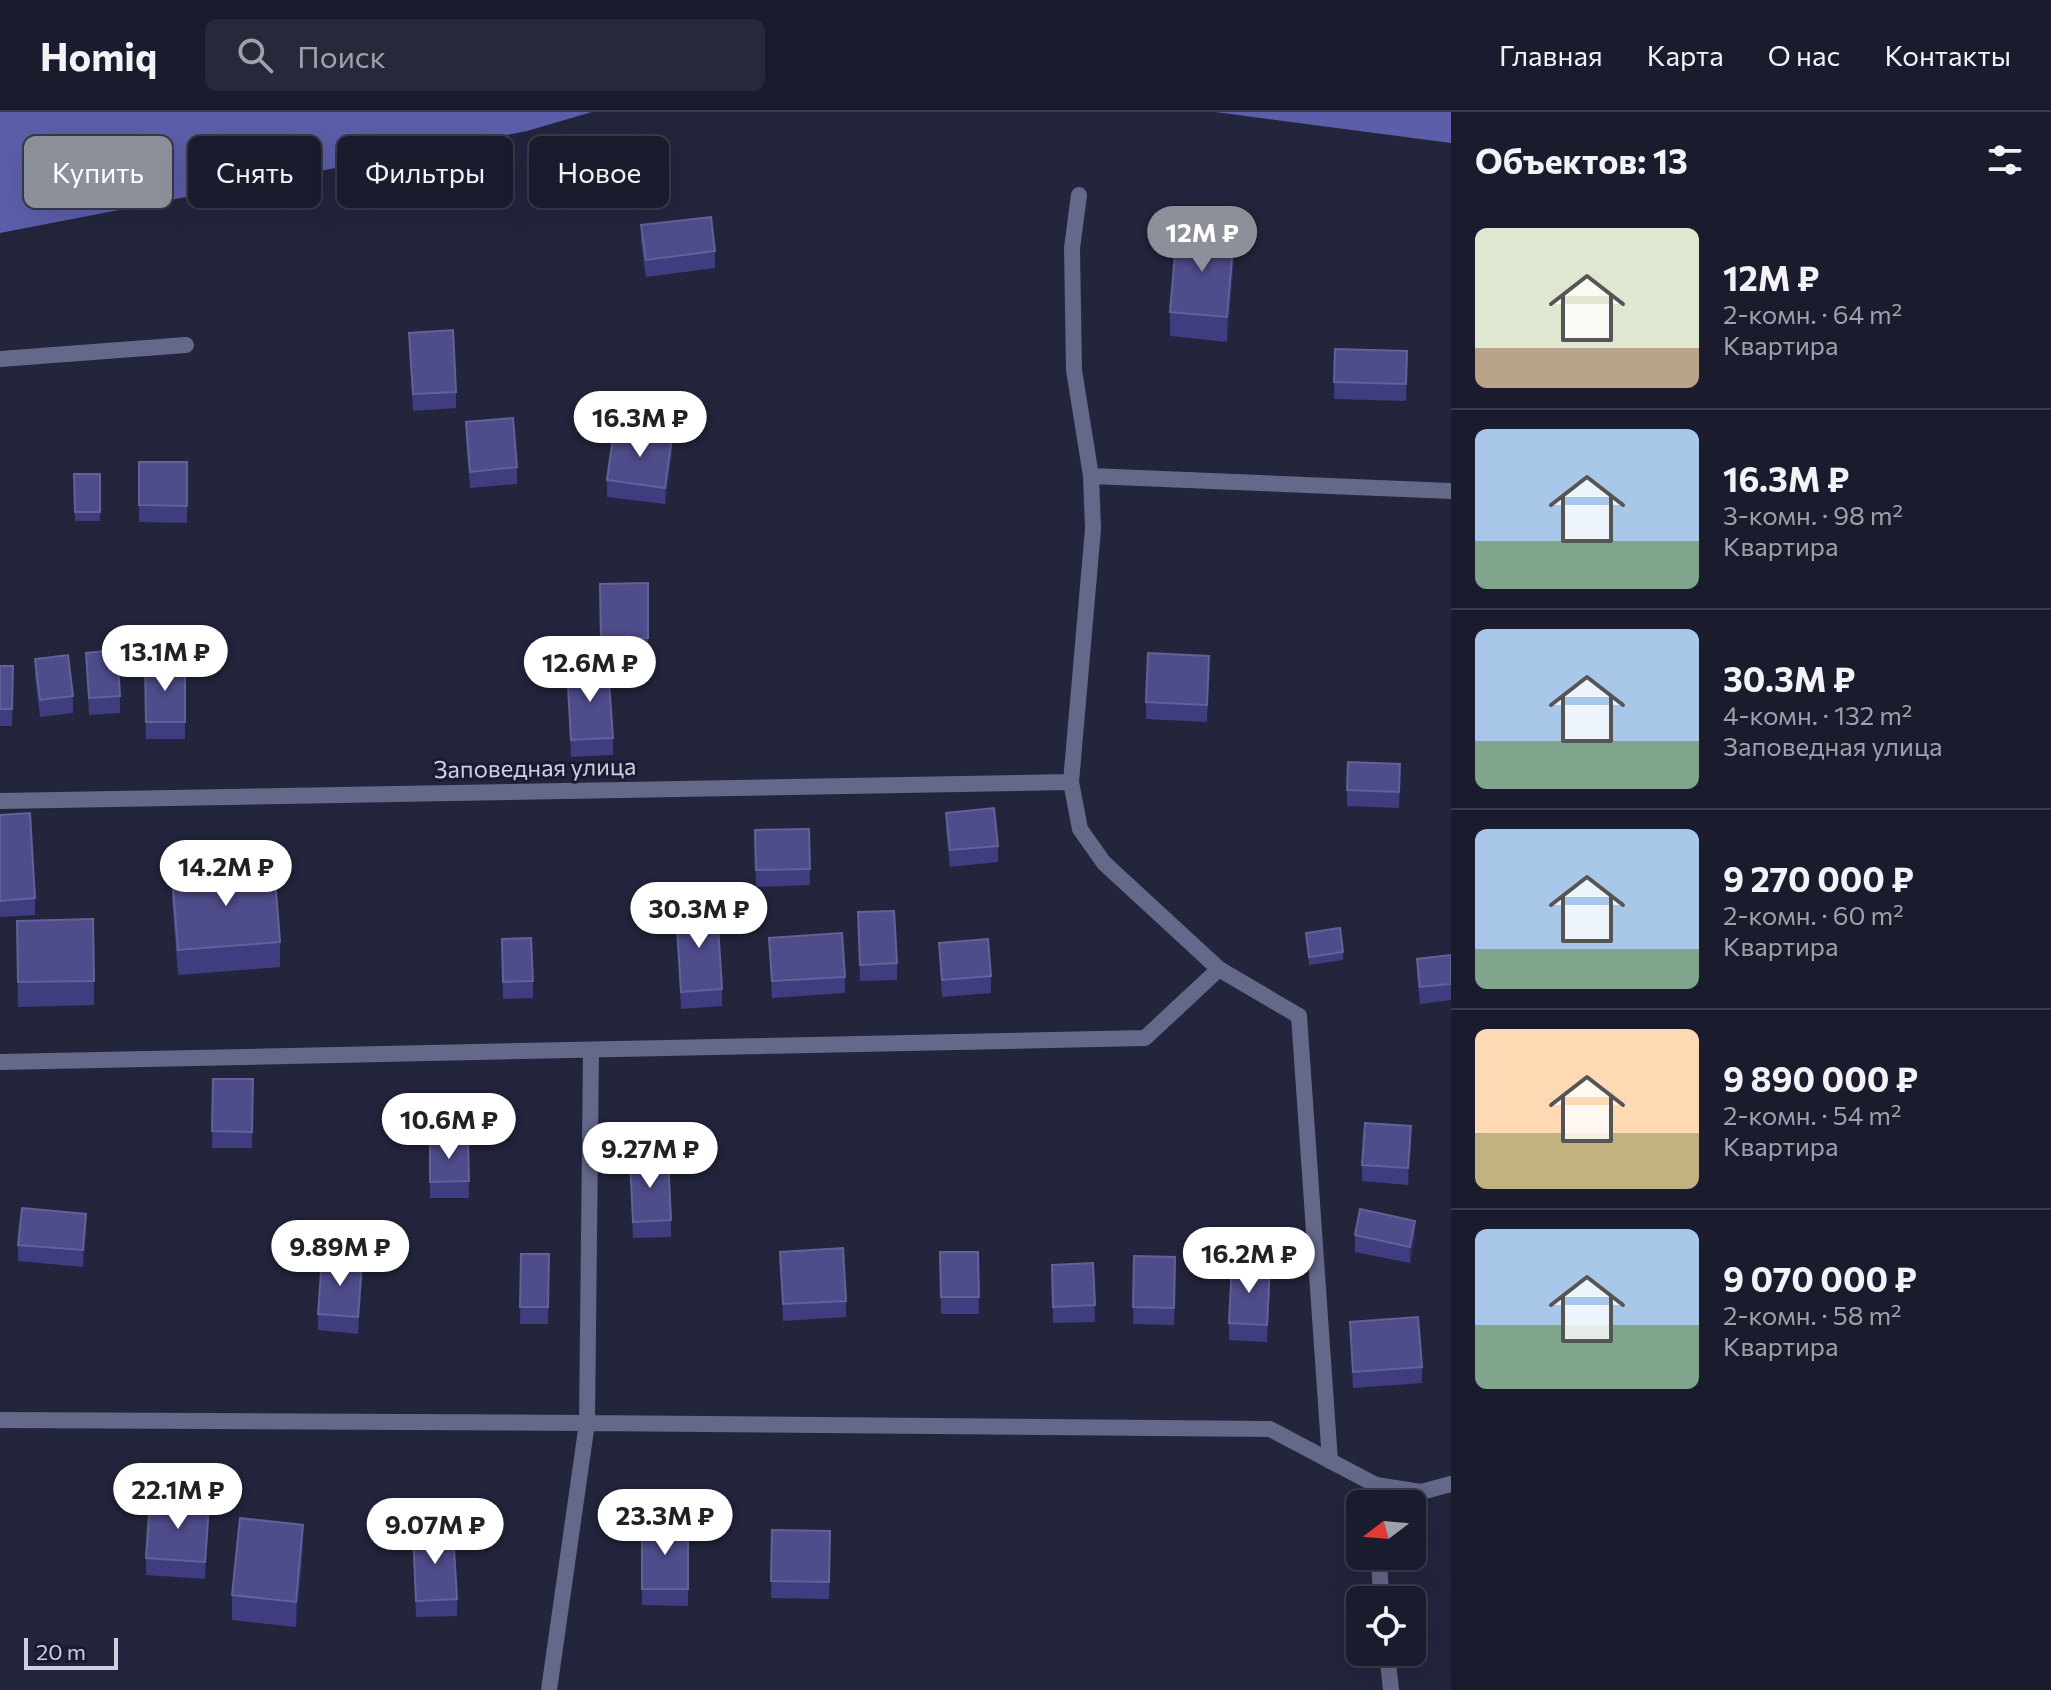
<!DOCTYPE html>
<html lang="ru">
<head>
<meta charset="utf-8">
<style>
	body { margin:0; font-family:Commissioner,sans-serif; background:#27293a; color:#f1f3f6; height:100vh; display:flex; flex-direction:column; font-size:30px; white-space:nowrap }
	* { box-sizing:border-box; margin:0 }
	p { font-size:26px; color:#9fa1aa }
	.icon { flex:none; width:44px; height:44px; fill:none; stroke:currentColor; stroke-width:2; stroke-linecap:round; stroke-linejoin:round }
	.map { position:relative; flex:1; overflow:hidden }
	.side { display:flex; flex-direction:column; background:#1a1c2e; width:600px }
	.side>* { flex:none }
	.hud { position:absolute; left:24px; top:24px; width:760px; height:72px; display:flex; gap:16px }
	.needle { width:52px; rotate:254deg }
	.tools { position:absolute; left:1346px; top:1378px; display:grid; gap:16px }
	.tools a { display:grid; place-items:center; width:80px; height:80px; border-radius:12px; background:#1a1c2e; box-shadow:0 8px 32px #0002,0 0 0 2px #383a4a; font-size:40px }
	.scale { position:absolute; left:24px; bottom:20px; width:94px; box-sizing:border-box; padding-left:8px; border:4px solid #ced0df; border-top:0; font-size:22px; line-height:28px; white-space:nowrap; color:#ced0df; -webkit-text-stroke:6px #1a1b32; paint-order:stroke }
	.price { position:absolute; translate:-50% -68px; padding:0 18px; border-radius:28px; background:#fff; color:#222; font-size:26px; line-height:52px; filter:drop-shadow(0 2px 4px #0008) }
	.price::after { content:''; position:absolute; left:50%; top:48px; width:24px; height:18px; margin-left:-12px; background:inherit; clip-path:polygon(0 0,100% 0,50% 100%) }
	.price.current { background:#8c9099; color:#fff }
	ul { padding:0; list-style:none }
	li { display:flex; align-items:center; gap:24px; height:200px; padding:0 24px }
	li+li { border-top:2px solid #383a4a }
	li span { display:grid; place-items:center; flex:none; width:224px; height:160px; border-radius:12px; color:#555 }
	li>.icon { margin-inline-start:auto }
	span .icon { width:96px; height:96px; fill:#fffc; stroke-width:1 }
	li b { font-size:34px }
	h2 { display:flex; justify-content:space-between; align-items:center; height:96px; padding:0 24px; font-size:34px }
	.tag { padding:0 28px; border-radius:12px; background:#1a1c2e; box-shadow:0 8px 32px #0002,0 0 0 2px #383a4a; font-size:28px; line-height:72px }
	.tag.current { background:#8c9099; color:#fff }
	header { display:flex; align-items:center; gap:48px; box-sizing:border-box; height:112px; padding:0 40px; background:#1a1c2e; border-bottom:2px solid #383a4a }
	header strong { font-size:38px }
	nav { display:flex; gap:44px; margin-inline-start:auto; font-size:28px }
	.search { width:560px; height:72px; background:#27293a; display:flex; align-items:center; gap:20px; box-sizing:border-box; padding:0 28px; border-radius:12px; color:#9fa1aa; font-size:30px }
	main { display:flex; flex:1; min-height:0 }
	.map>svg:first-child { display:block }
</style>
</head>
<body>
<header>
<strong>Homiq</strong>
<div class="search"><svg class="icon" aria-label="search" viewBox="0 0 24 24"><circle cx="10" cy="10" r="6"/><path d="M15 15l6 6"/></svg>Поиск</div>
<nav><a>Главная</a><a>Карта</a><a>О нас</a><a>Контакты</a></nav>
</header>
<main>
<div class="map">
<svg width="1451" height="1578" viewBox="0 0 1451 1578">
	<rect width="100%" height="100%" fill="#23253d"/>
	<path fill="#5c5eaa" d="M0 0H592L527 19 0 121Z
		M1215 0H1451V31Z"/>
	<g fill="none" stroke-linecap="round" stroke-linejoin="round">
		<path stroke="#646889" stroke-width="16" d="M1079 83 1072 136 1074 258 1091 364 1093 417 1071 670 1080 717 1104 751 1219 857 1299 904 1330 1349
			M0 247 186 233
			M1091 364 1451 379
			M1376 1373 1421 1380 1451 1372"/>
		<path stroke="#646889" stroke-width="16" d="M0 689 1071 670
			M0 950 1145 926 1219 857
			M0 1308 587 1311 1270 1317 1376 1373 1377 1392
			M1379 1444 1381 1488
			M1387 1540 1391 1578
			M549 1578 587 1311 591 938"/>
	</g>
	<path fill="#3f3c80" d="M641 113 715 139V156L646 165 641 130Z
		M1234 147 1227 230 1170 224V200Z
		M409 221 456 280V296L413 299Z
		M1335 237 1407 239 1406 289 1334 287Z
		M466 310 517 355V372L470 376 466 326Z
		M672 342 665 392 607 385V368Z
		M139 350H187V411L139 410Z
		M74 362H100V409H75Z
		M648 471V543L601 544 600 472Z
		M86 541 120 584V601L89 603Z
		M35 547 73 584V601L40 605 35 564Z
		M145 552H185V627H146Z
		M0 554H13L12 614H0Z
		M567 557 613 626V643L571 645Z
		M1209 561 1207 610 1146 607V590Z
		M1400 669 1399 696 1347 694V678Z
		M946 701 998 734V750L950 755 946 718Z
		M0 703 35 786V803L0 805Z
		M809 717 810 773 756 775 755 718Z
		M172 762 280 830V855L178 863 172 787Z
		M676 800 722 877V894L681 897Z
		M858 800 897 851V868L860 869Z
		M17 809 94 869V893L18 895Z
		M1306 821 1343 840V848L1309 853Z
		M769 826 845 865V881L772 886Z
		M502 827 533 869V886L503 887Z
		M939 831 991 864V881L942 885Z
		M1451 843V888L1420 892 1417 864V847Z
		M213 967H253L252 1036H212Z
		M468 1027 469 1086H430V1028Z
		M1411 1031 1408 1073 1362 1069V1053Z
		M630 1048 671 1108V1125L633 1126Z
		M86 1118 83 1155 18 1149V1133Z
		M1355 1123 1415 1125 1410 1151 1355 1140Z
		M780 1140 846 1189V1205L783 1209Z
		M940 1140H978L979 1202H941Z
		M521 1142H549L548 1212H520Z
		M1134 1144 1175 1145 1174 1213 1133 1212Z
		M1093 1151 1095 1210 1053 1211 1052 1153Z
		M362 1167 358 1222 318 1218V1202Z
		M1270 1171 1267 1230 1229 1228V1211Z
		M1350 1210 1422 1255V1271L1353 1276Z
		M209 1409 205 1467 146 1463V1446Z
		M642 1413 688 1414V1494L642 1493Z
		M772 1418 830 1419 829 1487 771 1486Z
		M413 1421 457 1487V1504L416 1505Z
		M303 1438 296 1515 232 1508V1483Z"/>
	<path fill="#2d2c61" d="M1234 123V147L1227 230V205Z
		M672 325V342L665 392V376Z
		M1411 1014V1031L1408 1073V1056Z
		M86 1102V1118L83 1155V1138Z
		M1415 1109V1125L1410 1151V1135Z
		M362 1150V1167L358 1222V1205Z
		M1270 1155V1171L1267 1230V1213Z
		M209 1392V1409L205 1467V1450Z
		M303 1413V1438L296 1515V1490Z"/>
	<path fill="#4e4c8a" stroke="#626198" stroke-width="2" d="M711 105 715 139 646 148 641 113Z
		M1177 118 1234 123 1227 205 1170 200Z
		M453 218 456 280 413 282 409 221Z
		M1335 237 1407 239 1406 272 1334 270Z
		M513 306 517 355 470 360 466 310Z
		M614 318 672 325 665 376 607 368Z
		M139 350H187V394L139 393Z
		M74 362H100V400H75Z
		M648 471V526L601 527 600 472Z
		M117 538 120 584 89 586 86 541Z
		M1148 541 1209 544 1207 593 1146 590Z
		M68 543 73 584 40 588 35 547Z
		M145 552H185V610H146Z
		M0 554H13L12 597H0Z
		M608 555 613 626 571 628 567 557Z
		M1348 650 1400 652 1399 680 1347 678Z
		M994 696 998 734 950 738 946 701Z
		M30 701 35 786 0 789V703Z
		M809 717 810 757 756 758 755 718Z
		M274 754 280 830 178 838 172 762Z
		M717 797 722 877 681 880 676 800Z
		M894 799 897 851 860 853 858 800Z
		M93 807 94 869 18 870 17 809Z
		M1340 816 1343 840 1309 845 1306 821Z
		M842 821 845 865 772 869 769 826Z
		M531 826 533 869 503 870 502 827Z
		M988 827 991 864 942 868 939 831Z
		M1451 843V872L1420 875 1417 847Z
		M213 967H253L252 1020 212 1019Z
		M1365 1011 1411 1014 1408 1056 1362 1053Z
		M468 1027 469 1069 430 1070V1028Z
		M668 1046 671 1108 633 1110 630 1048Z
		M22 1096 86 1102 83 1138 18 1133Z
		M1360 1097 1415 1109 1410 1135 1355 1123Z
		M843 1136 846 1189 783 1192 780 1140Z
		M940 1140H978L979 1185H941Z
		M521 1142H549L548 1195H520Z
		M1134 1144 1175 1145 1174 1196 1133 1195Z
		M322 1147 362 1150 358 1205 318 1202Z
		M1093 1151 1095 1193 1053 1195 1052 1153Z
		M1232 1152 1270 1155 1267 1213 1229 1211Z
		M1418 1205 1422 1255 1353 1260 1350 1210Z
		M150 1388 209 1392 205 1450 146 1446Z
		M240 1406 303 1413 296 1490 232 1483Z
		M642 1413 688 1414V1477H642Z
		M772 1418 830 1419 829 1470 771 1469Z
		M453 1419 457 1487 416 1489 413 1421Z"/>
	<g text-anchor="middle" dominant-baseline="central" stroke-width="6" stroke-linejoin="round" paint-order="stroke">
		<g font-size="24" fill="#ced0df" stroke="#1a1b32">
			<text transform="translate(535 655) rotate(-1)">Заповедная улица</text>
		</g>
	</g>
</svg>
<div class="tools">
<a><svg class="needle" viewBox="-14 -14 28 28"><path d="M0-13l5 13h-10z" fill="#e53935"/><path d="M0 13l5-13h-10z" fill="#9fa1aa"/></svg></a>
<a><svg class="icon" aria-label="locate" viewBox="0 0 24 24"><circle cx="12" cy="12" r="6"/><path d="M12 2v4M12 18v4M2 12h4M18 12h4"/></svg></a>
</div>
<div class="scale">20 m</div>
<b class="price current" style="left:1202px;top:162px">12M ₽</b>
<b class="price" style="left:640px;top:347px">16.3M ₽</b>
<b class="price" style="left:165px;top:581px">13.1M ₽</b>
<b class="price" style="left:590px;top:592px">12.6M ₽</b>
<b class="price" style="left:226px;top:796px">14.2M ₽</b>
<b class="price" style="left:699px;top:838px">30.3M ₽</b>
<b class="price" style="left:449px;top:1049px">10.6M ₽</b>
<b class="price" style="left:650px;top:1078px">9.27M ₽</b>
<b class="price" style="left:340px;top:1176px">9.89M ₽</b>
<b class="price" style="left:1249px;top:1183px">16.2M ₽</b>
<b class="price" style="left:178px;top:1419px">22.1M ₽</b>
<b class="price" style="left:665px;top:1445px">23.3M ₽</b>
<b class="price" style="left:435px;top:1454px">9.07M ₽</b>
<div class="hud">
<a class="tag current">Купить</a>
<a class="tag">Снять</a>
<a class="tag">Фильтры</a>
<a class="tag">Новое</a>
</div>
</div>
<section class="side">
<h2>Объектов: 13<svg class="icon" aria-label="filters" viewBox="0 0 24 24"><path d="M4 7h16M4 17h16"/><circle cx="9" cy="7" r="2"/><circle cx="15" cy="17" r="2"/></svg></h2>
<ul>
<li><span style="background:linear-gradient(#dfe7d0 75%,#b9a48a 0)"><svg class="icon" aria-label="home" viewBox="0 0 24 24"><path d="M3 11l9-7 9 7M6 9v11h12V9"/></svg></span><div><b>12M ₽</b><p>2-комн. · 64 m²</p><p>Квартира</p></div></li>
<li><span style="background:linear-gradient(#a9c7e8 70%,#7fa58c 0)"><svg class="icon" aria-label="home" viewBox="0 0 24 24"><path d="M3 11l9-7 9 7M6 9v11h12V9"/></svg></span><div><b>16.3M ₽</b><p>3-комн. · 98 m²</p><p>Квартира</p></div></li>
<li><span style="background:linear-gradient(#a9c7e8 70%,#7fa58c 0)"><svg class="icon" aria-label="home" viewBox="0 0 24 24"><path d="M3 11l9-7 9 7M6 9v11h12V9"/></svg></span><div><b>30.3M ₽</b><p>4-комн. · 132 m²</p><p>Заповедная улица</p></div></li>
<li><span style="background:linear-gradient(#a9c7e8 75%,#7fa58c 0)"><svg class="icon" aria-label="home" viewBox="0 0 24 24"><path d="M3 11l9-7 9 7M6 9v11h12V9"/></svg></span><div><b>9 270 000 ₽</b><p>2-комн. · 60 m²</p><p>Квартира</p></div></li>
<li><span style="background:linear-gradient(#ffd9b3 65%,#c2b280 0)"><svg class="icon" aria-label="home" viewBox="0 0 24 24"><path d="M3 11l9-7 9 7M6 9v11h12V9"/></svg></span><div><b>9 890 000 ₽</b><p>2-комн. · 54 m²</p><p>Квартира</p></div></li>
<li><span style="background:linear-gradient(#a9c7e8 60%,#7fa58c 0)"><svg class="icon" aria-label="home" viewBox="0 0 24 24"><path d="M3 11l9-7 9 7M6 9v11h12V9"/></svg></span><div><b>9 070 000 ₽</b><p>2-комн. · 58 m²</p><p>Квартира</p></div></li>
</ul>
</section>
</main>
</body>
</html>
